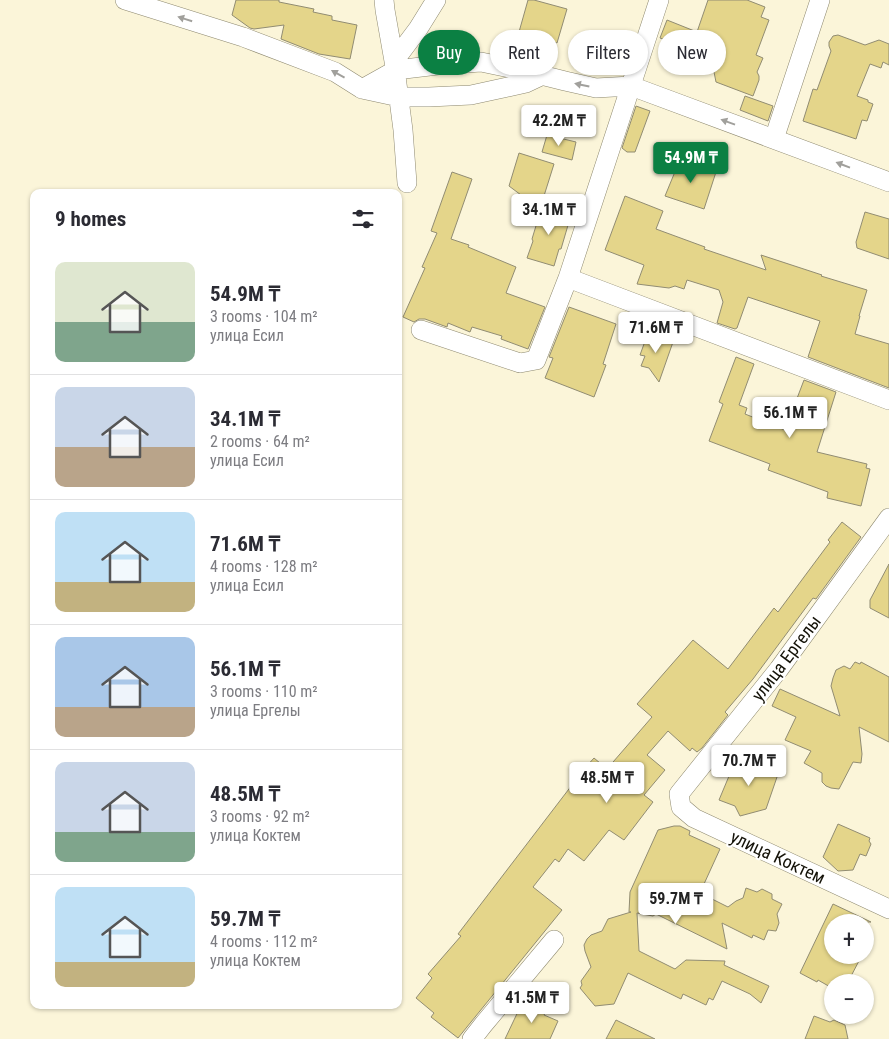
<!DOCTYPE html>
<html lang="en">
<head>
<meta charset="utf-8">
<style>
	body { margin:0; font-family:"Roboto Condensed",sans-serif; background:#f7f7f7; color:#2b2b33; height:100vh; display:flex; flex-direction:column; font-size:19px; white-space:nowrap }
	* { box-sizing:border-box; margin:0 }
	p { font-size:16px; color:#7c7c81 }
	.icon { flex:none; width:28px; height:28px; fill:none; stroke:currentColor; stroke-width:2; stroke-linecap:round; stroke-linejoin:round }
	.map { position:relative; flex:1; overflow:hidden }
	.sheet { position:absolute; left:30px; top:189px; width:372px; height:820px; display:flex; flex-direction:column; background:#fff; border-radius:10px; box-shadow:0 1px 4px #0004 }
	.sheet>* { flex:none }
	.banner { position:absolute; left:418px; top:30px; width:396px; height:45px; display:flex; gap:10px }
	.fabs { position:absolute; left:824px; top:914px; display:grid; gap:10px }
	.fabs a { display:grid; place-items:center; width:50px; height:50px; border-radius:50%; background:#fff; box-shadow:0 1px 4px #0004; font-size:25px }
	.price { position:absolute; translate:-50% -42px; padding:0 11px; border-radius:5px; background:#fff; color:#222; font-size:16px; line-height:32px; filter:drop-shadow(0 1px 2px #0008) }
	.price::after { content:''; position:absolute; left:50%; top:30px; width:15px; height:11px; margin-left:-8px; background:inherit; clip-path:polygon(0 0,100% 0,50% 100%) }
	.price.active { background:#0b8043; color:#fff }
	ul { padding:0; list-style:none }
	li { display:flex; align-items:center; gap:15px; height:125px; padding:0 25px }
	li+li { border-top:1px solid #e1e1e2 }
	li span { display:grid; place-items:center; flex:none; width:140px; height:100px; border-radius:10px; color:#555 }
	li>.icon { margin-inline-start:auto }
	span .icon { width:60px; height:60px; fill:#fffc; stroke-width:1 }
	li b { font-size:21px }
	h2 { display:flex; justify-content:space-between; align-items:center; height:60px; padding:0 25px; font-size:21px }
	.tag { padding:0 18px; border-radius:22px; background:#fff; box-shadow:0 1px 4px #0004; font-size:18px; line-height:45px }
	.tag.active { background:#0b8043; color:#fff }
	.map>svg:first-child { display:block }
</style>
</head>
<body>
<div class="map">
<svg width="889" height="1039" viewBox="0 0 889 1039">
	<rect width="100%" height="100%" fill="#fbf5d9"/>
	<path fill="#e4d58a" stroke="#918c72" d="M236 0H279V2L314 9 313 12 332 16V20L357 25 350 59 319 54 281 39 284 25 254 29 250 28 232 15Z
		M528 0H534L567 9 557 43 519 32Z
		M708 0H747L765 7 761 17 769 20 756 55 763 58 757 72 759 76V80L753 96 716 82 714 72 716 59 660 38 667 20 697 32Z
		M838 35 865 45 879 40 889 44V65L883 62 881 68 870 64 857 96 868 100V102L873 104 867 121 862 120 856 139 803 121 813 89 817 90 831 51 829 46V42L833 36Z
		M745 96 773 106 768 121 740 110Z
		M636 106 650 111 635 152H627L622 148Z
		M547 135 576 142 572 160 542 152Z
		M519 153 554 164 543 199 521 195 509 186Z
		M684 158 693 160 696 165 716 172 704 209 665 196 679 162Z
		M452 172 472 179 451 239 469 245 468 247 516 267 506 293 545 307 528 349 501 339 502 336 472 327 470 332 448 323 447 327 425 319H419L414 322 403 317 425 268 422 267 437 233 431 231Z
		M625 196 663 211 656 229 705 247 704 249 766 270 761 255 822 275 821 276 867 290 859 316H860L855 334 889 344V388L808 357 820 321 748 297 737 328 735 329 717 323 723 302 719 290 687 280 684 289 675 286 669 288 637 284 644 265 605 250Z
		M542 206 571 215 561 249H559L554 266 527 258 533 241 532 239Z
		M865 212 889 219V259L857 248 856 242Z
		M569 307 616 324 603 364 606 365 594 397 545 378 553 358 549 357Z
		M648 333 673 342 659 382 649 368 641 366 645 356 640 355Z
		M736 357 754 364 739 405 747 408 745 414 785 430 804 380 836 392 817 452 867 464 866 468 870 469 861 506 827 498 828 492 768 470 770 464 709 441 723 404 719 402Z
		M842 522 861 537 816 599 813 598 753 679 725 712 728 715 702 748 697 752 692 748 690 751 668 731 647 755 665 770 644 795 653 802 624 840 609 830 584 861 568 849 559 862 555 859 533 887 562 910 458 1038 431 1017 434 1013 416 998 432 978 428 974 461 936 458 934 585 768 594 758 607 769 652 717 637 704 693 640 728 669 774 608 778 612 830 542 828 540Z
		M889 564V618L870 608V600Z
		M855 662 860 664 861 662 889 677V742L859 727 862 754 861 763 853 762 839 789 831 788 826 786 822 782V773L804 763 811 751 785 740 796 717 772 706 780 689 840 716 831 686 833 678 836 670 844 666 850 669Z
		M737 757 745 760 747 759 755 760 757 767H770L774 769 777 777 766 809 740 816 735 806 719 800Z
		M838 824 870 838 869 841 871 844 866 856 860 854 853 870 838 871 823 857Z
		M674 826H680L690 831 689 835 720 849 704 884 706 886 702 894 728 907 736 901 743 898 746 888 757 892 762 889 772 894V899L782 904 777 914 779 923 776 931 768 930 764 940 753 935 752 938 722 923 727 949 656 914 653 916 637 913 639 951 675 969 686 960 725 961 724 965 769 986 761 1003 750 994 722 981 713 1000 709 998 706 1005 683 994 681 999 628 973 614 1004 595 1006 580 988 582 985 581 981 591 967 585 951 584 945 587 939 591 935 602 931 608 919 631 912H629L630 892 658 830Z
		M833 904 871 922H832V955H862L848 982H832V988L818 980 817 982 800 973Z
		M523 1001 546 1011 544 1015 558 1021 550 1039H505Z
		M814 1016 830 1022 834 1020 845 1025 848 1039H805Z
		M616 1020 655 1039H606Z"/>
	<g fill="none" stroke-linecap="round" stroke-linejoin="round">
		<g stroke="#8d886f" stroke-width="20">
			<path id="minor" d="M125 0 243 37 335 72 362 89 399 97H429L471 95 526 83 543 75
				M384 0 385 10 394 61
				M362 89 396 70 438 65 481 62 529 72 565 81 596 88 631 86 889 182
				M774 139 820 0
				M407 183 403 130 394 61 418 29 436 0
				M568 278 659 0
				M421 330 520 363 536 360 568 278 889 400
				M889 518 779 669 679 794 681 807 694 818 889 909
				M472 1039 483 1025 554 940"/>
		</g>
		<use href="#minor" stroke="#fff" stroke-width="19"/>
	</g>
	<defs><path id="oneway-solid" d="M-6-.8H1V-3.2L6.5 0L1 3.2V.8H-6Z" transform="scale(1.25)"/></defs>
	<g fill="#a1a09c">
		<use href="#oneway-solid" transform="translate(185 19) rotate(-163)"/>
		<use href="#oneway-solid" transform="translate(338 74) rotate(-151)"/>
		<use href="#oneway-solid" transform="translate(582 85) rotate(-168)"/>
		<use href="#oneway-solid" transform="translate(728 122) rotate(-160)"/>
		<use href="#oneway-solid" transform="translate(843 165) rotate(-159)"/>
	</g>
	<g text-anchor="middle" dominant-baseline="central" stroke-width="4" stroke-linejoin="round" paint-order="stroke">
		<g font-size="18" fill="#141208" stroke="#fff">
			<text transform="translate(786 658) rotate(-53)">улица Ергелы</text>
			<text transform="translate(778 857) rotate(25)">улица Коктем</text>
		</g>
	</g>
</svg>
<div class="fabs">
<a>+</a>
<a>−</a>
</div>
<b class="price" style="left:559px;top:147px">42.2M ₸</b>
<b class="price active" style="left:691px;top:184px">54.9M ₸</b>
<b class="price" style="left:549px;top:236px">34.1M ₸</b>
<b class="price" style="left:656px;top:354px">71.6M ₸</b>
<b class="price" style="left:790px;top:439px">56.1M ₸</b>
<b class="price" style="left:749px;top:787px">70.7M ₸</b>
<b class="price" style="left:607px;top:804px">48.5M ₸</b>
<b class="price" style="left:676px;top:925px">59.7M ₸</b>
<b class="price" style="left:532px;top:1024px">41.5M ₸</b>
<div class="banner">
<a class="tag active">Buy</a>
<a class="tag">Rent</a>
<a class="tag">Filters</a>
<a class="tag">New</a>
</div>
<section class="sheet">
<h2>9 homes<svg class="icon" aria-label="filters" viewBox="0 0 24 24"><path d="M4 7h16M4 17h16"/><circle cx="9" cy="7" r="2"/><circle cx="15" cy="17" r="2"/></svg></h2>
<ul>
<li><span style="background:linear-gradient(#dfe7d0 60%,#7fa58c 0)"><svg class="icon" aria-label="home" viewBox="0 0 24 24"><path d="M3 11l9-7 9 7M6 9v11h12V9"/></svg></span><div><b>54.9M ₸</b><p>3 rooms · 104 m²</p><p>улица Есил</p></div></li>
<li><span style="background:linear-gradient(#c9d6e8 60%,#b9a48a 0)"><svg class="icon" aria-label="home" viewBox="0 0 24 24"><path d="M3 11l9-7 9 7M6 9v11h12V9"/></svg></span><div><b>34.1M ₸</b><p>2 rooms · 64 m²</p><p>улица Есил</p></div></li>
<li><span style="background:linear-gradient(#bfe0f5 70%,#c2b280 0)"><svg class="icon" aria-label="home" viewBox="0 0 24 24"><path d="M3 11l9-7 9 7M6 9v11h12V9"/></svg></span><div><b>71.6M ₸</b><p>4 rooms · 128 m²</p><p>улица Есил</p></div></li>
<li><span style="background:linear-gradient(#a9c7e8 70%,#b9a48a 0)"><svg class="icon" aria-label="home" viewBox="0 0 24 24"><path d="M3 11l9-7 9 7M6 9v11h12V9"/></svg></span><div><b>56.1M ₸</b><p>3 rooms · 110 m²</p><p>улица Ергелы</p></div></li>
<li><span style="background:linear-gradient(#c9d6e8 70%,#7fa58c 0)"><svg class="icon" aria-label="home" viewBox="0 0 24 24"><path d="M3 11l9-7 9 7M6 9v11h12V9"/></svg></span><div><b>48.5M ₸</b><p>3 rooms · 92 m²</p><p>улица Коктем</p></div></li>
<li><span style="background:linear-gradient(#bfe0f5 75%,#c2b280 0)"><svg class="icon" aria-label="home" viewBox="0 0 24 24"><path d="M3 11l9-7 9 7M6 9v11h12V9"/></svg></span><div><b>59.7M ₸</b><p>4 rooms · 112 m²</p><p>улица Коктем</p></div></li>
</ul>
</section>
</div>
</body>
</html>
